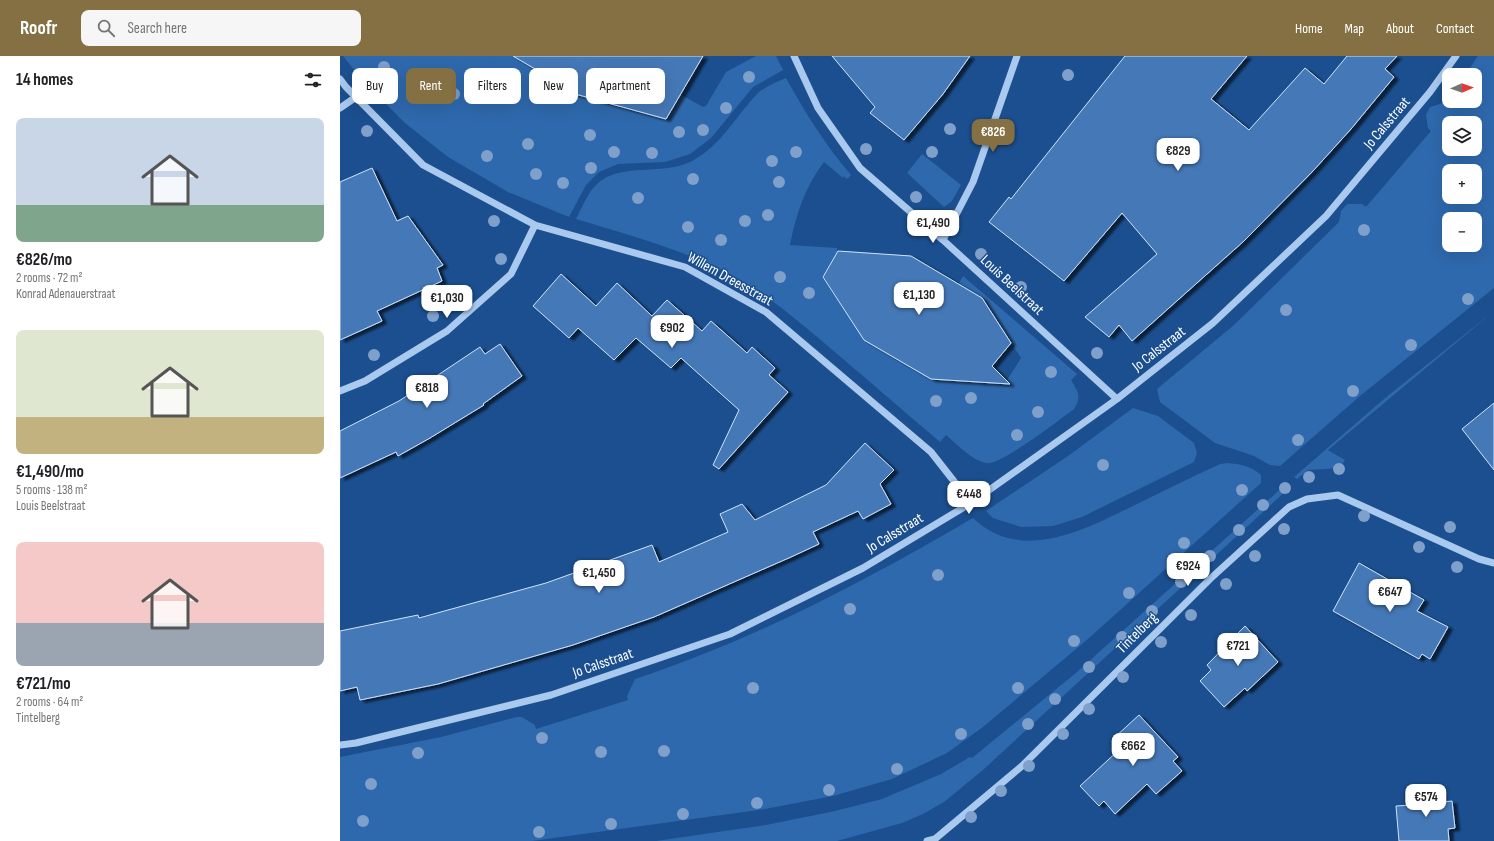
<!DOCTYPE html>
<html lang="en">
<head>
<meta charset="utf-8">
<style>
	body { margin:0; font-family:"Sofia Sans Condensed",sans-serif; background:#f6f6f6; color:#202124; height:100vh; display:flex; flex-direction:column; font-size:15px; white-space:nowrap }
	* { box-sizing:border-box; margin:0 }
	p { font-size:13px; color:#757577 }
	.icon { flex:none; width:22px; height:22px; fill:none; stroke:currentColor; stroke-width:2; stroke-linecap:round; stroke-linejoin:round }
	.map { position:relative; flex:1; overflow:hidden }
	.panel { display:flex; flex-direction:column; background:#fff; width:340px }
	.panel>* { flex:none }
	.hud { position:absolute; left:12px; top:12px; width:380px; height:36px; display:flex; gap:8px }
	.needle { width:26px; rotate:88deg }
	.controls { position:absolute; left:1102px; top:12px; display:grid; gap:8px }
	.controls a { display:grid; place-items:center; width:40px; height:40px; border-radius:8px; background:#fff; box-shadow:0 4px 16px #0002; font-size:20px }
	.price { position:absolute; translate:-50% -34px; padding:0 9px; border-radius:8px; background:#fff; color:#222; font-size:13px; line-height:26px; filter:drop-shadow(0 1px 2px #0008) }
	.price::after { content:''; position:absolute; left:50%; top:24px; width:12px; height:9px; margin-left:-6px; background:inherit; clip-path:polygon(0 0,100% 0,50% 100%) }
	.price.active { background:#847042; color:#fff }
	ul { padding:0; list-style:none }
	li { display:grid; align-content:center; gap:8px; height:212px; padding:0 16px }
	li span { display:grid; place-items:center; height:124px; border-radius:8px; color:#555 }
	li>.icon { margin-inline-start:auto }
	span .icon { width:72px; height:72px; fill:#fffc; stroke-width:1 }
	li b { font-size:17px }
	h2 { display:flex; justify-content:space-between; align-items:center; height:48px; padding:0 16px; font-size:17px }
	.tag { padding:0 14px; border-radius:8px; background:#fff; box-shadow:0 4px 16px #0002; font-size:14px; line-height:36px }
	.tag.active { background:#847042; color:#fff }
	header { display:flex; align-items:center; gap:24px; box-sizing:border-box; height:56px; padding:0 20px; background:#847042; color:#fff }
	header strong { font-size:19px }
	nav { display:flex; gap:22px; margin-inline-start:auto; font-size:14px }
	.search { width:280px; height:36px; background:#f6f6f6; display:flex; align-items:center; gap:10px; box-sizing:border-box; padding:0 14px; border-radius:8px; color:#757577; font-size:15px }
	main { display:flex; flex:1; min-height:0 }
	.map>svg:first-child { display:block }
</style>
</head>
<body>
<header>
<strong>Roofr</strong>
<div class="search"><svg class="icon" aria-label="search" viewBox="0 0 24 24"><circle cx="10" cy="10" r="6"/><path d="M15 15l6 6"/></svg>Search here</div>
<nav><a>Home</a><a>Map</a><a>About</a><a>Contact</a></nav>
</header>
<main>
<section class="panel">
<h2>14 homes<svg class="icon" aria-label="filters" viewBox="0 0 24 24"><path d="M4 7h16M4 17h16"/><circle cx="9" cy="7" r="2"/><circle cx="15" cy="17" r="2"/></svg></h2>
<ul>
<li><span style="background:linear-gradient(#c9d6e8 70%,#7fa58c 0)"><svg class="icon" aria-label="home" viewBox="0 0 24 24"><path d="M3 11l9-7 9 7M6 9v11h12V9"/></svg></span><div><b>€826/mo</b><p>2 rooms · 72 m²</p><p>Konrad Adenauerstraat</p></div></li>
<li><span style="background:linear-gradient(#dfe7d0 70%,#c2b280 0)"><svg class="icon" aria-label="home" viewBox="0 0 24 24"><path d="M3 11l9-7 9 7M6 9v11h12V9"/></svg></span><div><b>€1,490/mo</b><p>5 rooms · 138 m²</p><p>Louis Beelstraat</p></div></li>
<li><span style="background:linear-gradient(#f6c9c9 65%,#9aa5b1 0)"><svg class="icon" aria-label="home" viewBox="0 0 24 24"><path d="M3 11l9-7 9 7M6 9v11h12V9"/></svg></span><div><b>€721/mo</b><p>2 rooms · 64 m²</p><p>Tintelberg</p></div></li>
</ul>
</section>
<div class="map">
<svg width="1154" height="785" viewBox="0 0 1154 785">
	<defs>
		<filter id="shadow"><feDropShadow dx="4.5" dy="2.5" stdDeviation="1" flood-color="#0009"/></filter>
	</defs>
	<rect width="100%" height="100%" fill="#1b4f8f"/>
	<path fill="#2e69ad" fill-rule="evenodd" d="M3 0H173L221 28 217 33 326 63 340 38 363 51 366 50 386 16 416 0H436L443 14 413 31 371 82 350 98 325 106 278 108 259 116 246 129 229 161 168 136 108 101 65 67 23 25Z
		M1138 0H1154V232L1020 340 940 410 930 409 914 400 875 387 820 346 817 333 894 269 999 166 1001 155 1007 148H1022L1026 151 1091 75 1088 72 1086 59 1090 51 1103 47 1109 39V45H1135V19H1125ZM1109 67H1135V93H1109ZM1109 115H1135V141H1109ZM1109 163H1135V189H1109Z
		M446 22C465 56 485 89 511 119L507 123 504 120 503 122 484 106C465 131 456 158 450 189L497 192V197L482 221 515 270 552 283 544 296 570 311 666 326 681 302 649 253 612 239 623 220 737 318 731 324C738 335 742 341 734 353 719 364 660 410 646 407 631 404 617 388 606 379L600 386C565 356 531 327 496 297 463 269 429 239 390 218 341 193 289 179 236 163 242 152 247 138 256 129 279 105 325 121 354 104 382 88 396 60 417 38 424 31 437 26 446 22Z
		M582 98 621 129 612 145 604 151 567 117Z
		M1154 255 988 394 1005 404 1000 412 968 414 957 423 954 421 1044 343Z
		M793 352 818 360 854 387 857 397 854 406 742 461 713 470 681 471 653 462 646 455 728 400Z
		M887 407C899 408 912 410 921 419V427L748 583 643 671 607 697 552 723 493 740 425 753 192 785H0V701L101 681 177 661H182L195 669 196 673 288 644 287 640 295 623C414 584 525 525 633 462 682 509 747 472 797 448 825 434 852 421 880 408Z
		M946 428 949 432 643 714 604 746 583 758 562 767 497 785H316L426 769 495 755 542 743 601 718 630 701 632 702 737 616Z"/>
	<path fill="#4478b7" stroke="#cfe3fa" filter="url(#shadow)" d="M173 0H363L326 63 217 33 219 27Z
		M492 0H630L603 38 564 84 530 57 535 51Z
		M785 0H907L871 43 909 74 965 12 984 28 1007 0H1057L1045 13 1054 21 1011 73 973 115 904 185 792 285 779 269 769 281 745 261 817 198 782 157 724 225 649 166 669 141 671 143Z
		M32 112 57 165 68 160 103 209 97 212 102 225 37 255 42 265 0 284V126Z
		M498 195 571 200 642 242 671 287 652 310 670 328 591 323 524 284 483 221Z
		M221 218 256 250 277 227 312 260 327 244 362 275 371 265 407 297 412 291 435 312 429 319 448 336 379 413 373 409 399 354 341 302 331 312 296 282 274 304 238 272 229 282 193 250Z
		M160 288 182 320 143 348 144 349 90 382 58 400 56 396 0 422V375L59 345 140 291 145 298Z
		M1154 347V414L1122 373Z
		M525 387 554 414 540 428 551 448 523 463 518 455 473 476 479 488 451 501 314 561 233 589 98 628 20 644 17 631 0 635V575L78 559 79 562 206 527 312 489 319 506 388 476 380 458 402 448 415 464 486 429Z
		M1019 507 1084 544 1077 555 1108 571 1090 603 1082 598 1079 603 993 555Z
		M905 570 938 606 907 635 905 632 884 651 860 625 871 614 867 609Z
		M799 659 838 701 833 705 842 715 816 738 807 728 775 758 764 745 759 750 740 730 782 691 774 682Z
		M1100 733 1102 746 1112 745 1115 772 1108 773 1109 785H1059L1056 750 1072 749 1071 736Z"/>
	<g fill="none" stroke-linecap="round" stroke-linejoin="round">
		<path stroke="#a9c9ee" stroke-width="7" d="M454 0 478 52 520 112 603 184 777 343
			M0 23 6 31 83 109 195 169 345 211 426 256 591 396 631 447
			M0 52 16 41
			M603 184 633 126 677 0
			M0 335 25 325 107 275 171 218 195 169
			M0 689 16 687 211 639 390 578 523 512 631 447 777 343 873 267 986 160 1090 36 1116 0
			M587 785 595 783 682 710 870 523 949 451 967 443 998 439 1139 503 1154 507"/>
	</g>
	<g fill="#7ea0ca">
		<circle cx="44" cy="11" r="6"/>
		<circle cx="728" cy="19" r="6"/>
		<circle cx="73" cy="20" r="6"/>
		<circle cx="409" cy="21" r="6"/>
		<circle cx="114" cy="38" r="6"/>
		<circle cx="386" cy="52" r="6"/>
		<circle cx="610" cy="73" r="6"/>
		<circle cx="363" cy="74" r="6"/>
		<circle cx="27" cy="75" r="6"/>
		<circle cx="339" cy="76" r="6"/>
		<circle cx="250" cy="79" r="6"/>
		<circle cx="188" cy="88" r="6"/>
		<circle cx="526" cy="93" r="6"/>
		<circle cx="274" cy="96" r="6"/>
		<circle cx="456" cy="96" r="6"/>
		<circle cx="592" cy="96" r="6"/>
		<circle cx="312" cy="97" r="6"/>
		<circle cx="147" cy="100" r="6"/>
		<circle cx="432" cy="105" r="6"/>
		<circle cx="251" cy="112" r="6"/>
		<circle cx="196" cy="118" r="6"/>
		<circle cx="353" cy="123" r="6"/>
		<circle cx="439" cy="126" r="6"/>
		<circle cx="223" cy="127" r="6"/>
		<circle cx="576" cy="141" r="6"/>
		<circle cx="298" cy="142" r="6"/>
		<circle cx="428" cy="159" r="6"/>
		<circle cx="154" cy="165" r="6"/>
		<circle cx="405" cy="165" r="6"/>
		<circle cx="348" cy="171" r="6"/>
		<circle cx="1024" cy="174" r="6"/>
		<circle cx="381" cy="184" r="6"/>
		<circle cx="641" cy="198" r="6"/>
		<circle cx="161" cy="203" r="6"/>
		<circle cx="440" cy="221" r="6"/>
		<circle cx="681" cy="231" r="6"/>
		<circle cx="469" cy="237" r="6"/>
		<circle cx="1128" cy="243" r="6"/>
		<circle cx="946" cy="254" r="6"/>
		<circle cx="93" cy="260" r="6"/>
		<circle cx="1071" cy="289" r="6"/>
		<circle cx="757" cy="297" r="6"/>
		<circle cx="34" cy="299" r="6"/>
		<circle cx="711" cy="316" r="6"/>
		<circle cx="1013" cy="335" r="6"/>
		<circle cx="631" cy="342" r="6"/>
		<circle cx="596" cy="345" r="6"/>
		<circle cx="698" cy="356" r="6"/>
		<circle cx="677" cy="379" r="6"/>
		<circle cx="958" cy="384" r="6"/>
		<circle cx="763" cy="409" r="6"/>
		<circle cx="999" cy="413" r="6"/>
		<circle cx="969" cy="421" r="6"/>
		<circle cx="945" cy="432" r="6"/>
		<circle cx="902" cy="434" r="6"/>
		<circle cx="923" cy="449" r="6"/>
		<circle cx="1024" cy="460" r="6"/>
		<circle cx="1110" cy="471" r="6"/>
		<circle cx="944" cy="473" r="6"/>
		<circle cx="899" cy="474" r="6"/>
		<circle cx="844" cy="487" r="6"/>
		<circle cx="1079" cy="491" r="6"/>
		<circle cx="870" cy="500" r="6"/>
		<circle cx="915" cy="500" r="6"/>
		<circle cx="1117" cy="511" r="6"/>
		<circle cx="598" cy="519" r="6"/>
		<circle cx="841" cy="526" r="6"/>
		<circle cx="886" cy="528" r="6"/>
		<circle cx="789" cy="537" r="6"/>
		<circle cx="510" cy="553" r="6"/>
		<circle cx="812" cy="555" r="6"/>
		<circle cx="851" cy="559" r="6"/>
		<circle cx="782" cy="581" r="6"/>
		<circle cx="734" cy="585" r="6"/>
		<circle cx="821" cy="586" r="6"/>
		<circle cx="749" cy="611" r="6"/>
		<circle cx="783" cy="621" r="6"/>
		<circle cx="413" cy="632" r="6"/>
		<circle cx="678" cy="632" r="6"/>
		<circle cx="715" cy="643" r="6"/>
		<circle cx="749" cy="653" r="6"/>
		<circle cx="688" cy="668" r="6"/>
		<circle cx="621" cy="678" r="6"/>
		<circle cx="723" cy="678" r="6"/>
		<circle cx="202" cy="682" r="6"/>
		<circle cx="324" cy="695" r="6"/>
		<circle cx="261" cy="696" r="6"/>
		<circle cx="78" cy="697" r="6"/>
		<circle cx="689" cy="710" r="6"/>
		<circle cx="557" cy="713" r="6"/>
		<circle cx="31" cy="728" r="6"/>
		<circle cx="489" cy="734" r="6"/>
		<circle cx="661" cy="735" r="6"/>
		<circle cx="417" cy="747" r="6"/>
		<circle cx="343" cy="758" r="6"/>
		<circle cx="631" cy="761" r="6"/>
		<circle cx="23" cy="765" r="6"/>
		<circle cx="271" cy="768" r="6"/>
		<circle cx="199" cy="776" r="6"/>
	</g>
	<g text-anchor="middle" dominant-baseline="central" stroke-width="3" stroke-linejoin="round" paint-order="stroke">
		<g font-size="15" fill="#fff" stroke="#1b4f8f">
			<text transform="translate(1047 67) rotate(-50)">Jo Calsstraat</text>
			<text transform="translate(390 223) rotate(29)">Willem Dreesstraat</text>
			<text transform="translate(672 229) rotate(43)">Louis Beelstraat</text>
			<text transform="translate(819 293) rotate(-38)">Jo Calsstraat</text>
			<text transform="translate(555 477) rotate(-31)">Jo Calsstraat</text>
			<text transform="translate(797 577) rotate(-45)">Tintelberg</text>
			<text transform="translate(263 607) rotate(-19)">Jo Calsstraat</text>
		</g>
	</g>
</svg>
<div class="controls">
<a><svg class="needle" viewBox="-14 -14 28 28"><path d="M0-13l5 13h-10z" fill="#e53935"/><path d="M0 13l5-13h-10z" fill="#757577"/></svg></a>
<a><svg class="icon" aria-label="layers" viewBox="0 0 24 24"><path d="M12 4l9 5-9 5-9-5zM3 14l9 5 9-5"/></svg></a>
<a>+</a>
<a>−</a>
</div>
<b class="price active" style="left:653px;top:97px">€826</b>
<b class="price" style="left:838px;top:116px">€829</b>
<b class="price" style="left:593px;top:188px">€1,490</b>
<b class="price" style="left:579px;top:260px">€1,130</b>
<b class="price" style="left:107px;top:263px">€1,030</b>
<b class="price" style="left:332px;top:293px">€902</b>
<b class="price" style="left:87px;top:353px">€818</b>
<b class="price" style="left:629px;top:459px">€448</b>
<b class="price" style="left:848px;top:531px">€924</b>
<b class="price" style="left:259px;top:538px">€1,450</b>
<b class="price" style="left:1050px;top:557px">€647</b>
<b class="price" style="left:898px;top:611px">€721</b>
<b class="price" style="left:793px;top:711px">€662</b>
<b class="price" style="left:1086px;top:762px">€574</b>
<div class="hud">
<a class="tag">Buy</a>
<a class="tag active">Rent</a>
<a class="tag">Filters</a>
<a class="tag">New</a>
<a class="tag">Apartment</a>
</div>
</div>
</main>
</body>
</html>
